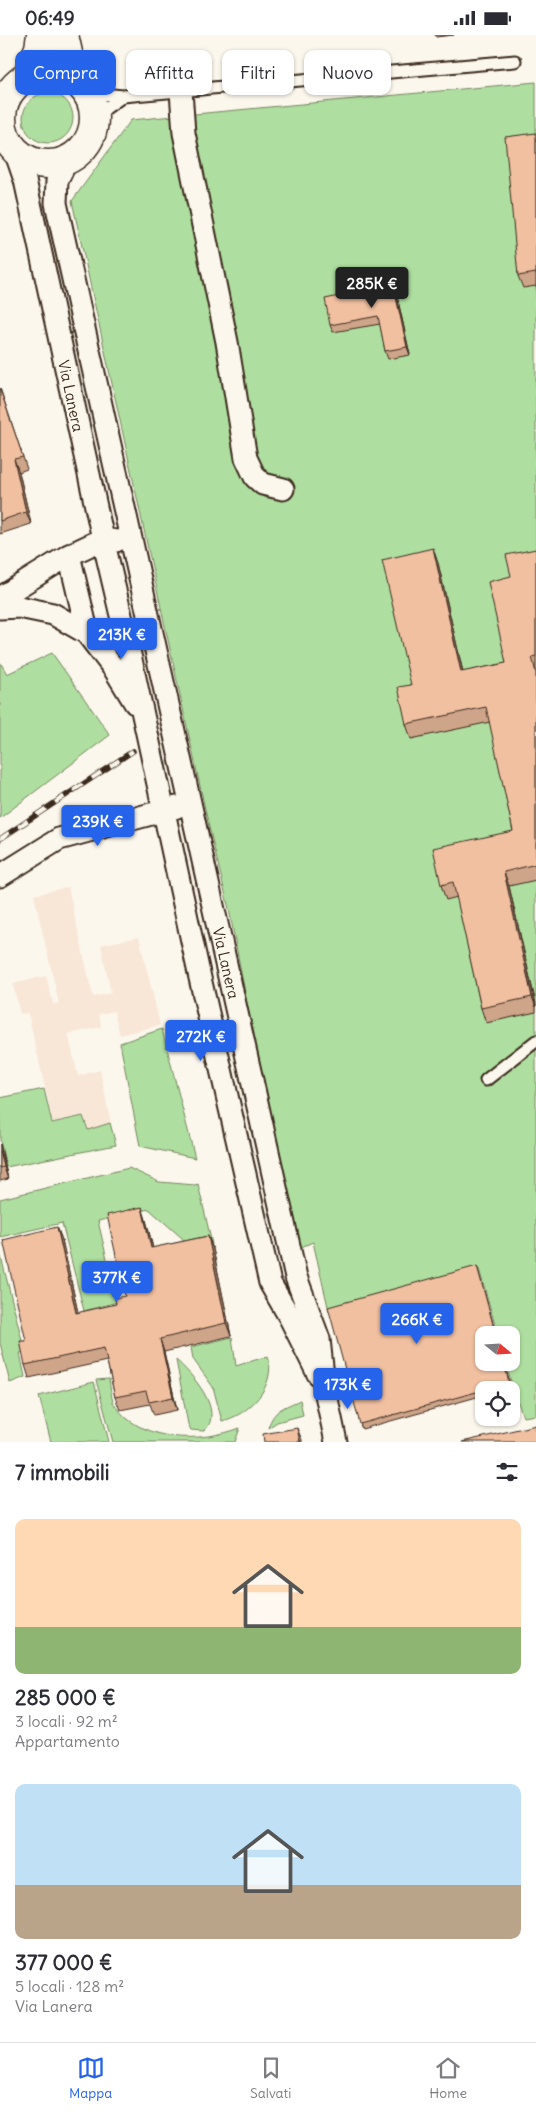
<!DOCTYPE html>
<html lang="it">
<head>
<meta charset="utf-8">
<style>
	body { margin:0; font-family:Delius,sans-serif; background:#f7f7f7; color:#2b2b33; height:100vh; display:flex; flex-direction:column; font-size:19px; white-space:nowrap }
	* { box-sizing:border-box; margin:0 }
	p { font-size:16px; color:#7c7c81 }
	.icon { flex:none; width:28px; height:28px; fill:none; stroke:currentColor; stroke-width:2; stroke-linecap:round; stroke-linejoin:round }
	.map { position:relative; height:1407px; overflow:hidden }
	.sheet { display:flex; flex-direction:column; background:#fff; flex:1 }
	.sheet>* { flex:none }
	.top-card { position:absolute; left:15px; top:15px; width:506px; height:45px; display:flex; gap:10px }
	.needle { width:32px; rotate:108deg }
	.fabs { position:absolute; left:475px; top:1291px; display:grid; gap:10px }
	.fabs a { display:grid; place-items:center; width:45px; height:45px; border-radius:10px; background:#fff; box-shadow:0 1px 4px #0004; font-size:25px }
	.price { position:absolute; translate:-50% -42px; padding:0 11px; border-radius:5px; background:#2563eb; color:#fff; font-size:16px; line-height:32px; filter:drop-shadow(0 1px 2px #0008) }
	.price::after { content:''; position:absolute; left:50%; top:30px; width:15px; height:11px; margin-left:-8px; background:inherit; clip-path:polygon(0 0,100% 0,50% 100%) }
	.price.active { background:#222; color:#fff }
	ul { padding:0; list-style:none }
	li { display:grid; align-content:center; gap:10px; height:265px; padding:0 15px }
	li span { display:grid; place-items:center; height:155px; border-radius:10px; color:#555 }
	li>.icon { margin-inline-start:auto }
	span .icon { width:90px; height:90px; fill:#fffc; stroke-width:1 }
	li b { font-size:21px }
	h2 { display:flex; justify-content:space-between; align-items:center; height:60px; padding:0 15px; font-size:21px }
	.tag { padding:0 18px; border-radius:10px; background:#fff; box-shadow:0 1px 4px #0004; font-size:18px; line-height:45px }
	.tag.active { background:#2563eb; color:#fff }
	.status { display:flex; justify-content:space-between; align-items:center; height:35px; padding:0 25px; background:#fff; direction:ltr }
	.status svg { height:14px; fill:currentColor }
	.tab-bar { display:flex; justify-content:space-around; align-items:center; height:70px; border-top:1px solid #e1e1e2; background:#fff; font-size:14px; color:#7c7c81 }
	.tab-bar a { display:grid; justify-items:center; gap:2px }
	.tab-bar .active { color:#2563eb }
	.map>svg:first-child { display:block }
</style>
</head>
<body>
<div class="status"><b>06:49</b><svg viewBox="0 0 49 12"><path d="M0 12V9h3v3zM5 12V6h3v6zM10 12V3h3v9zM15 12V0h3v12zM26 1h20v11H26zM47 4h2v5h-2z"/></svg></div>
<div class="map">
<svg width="536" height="1407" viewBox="0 0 536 1407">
	<rect width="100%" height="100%" fill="#fbf7ec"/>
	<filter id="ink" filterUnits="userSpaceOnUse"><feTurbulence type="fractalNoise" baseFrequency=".02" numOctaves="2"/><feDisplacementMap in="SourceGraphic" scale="10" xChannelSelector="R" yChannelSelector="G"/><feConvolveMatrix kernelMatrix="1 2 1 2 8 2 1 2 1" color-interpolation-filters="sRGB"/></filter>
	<g filter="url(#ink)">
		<path fill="#f8e6d6" d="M68 852 93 962 111 958 101 910 139 902 160 990 120 1000 114 976 99 979 101 992 68 999 78 1041 100 1035 111 1089 88 1095 84 1080 53 1087 28 978 20 979 13 949 46 941 53 969 59 968 34 860Z"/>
		<path fill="#afdfa0" stroke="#75845f" d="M536 47V1380L523 1382 505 1328H511V1300H498L479 1234 329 1276 313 1207 294 1215 229 874 209 792 72 166 131 85Z
			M23 83a25 25 0 1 1 50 0a25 25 0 1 1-50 0Z
			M52 618 110 700 0 783V627L7 639Z
			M162 994 195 1123 140 1111 120 1008Z
			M44 1054 52 1088 83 1081 88 1095 110 1088 116 1110 6 1132 0 1105V1063Z
			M129 1133 159 1147 195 1150 198 1149 212 1209 189 1214 182 1203 149 1174 98 1186 117 1267 84 1276 62 1188 0 1202V1164Z
			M0 1218 25 1317 20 1318 25 1342 10 1348 0 1308Z
			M232 1302 236 1331 268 1321C277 1351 249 1380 222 1386L213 1352 193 1324 191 1312Z
			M176 1325C191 1338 226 1376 204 1396L191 1395 188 1389Z
			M109 1344C110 1351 111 1360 113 1367 115 1372 121 1377 125 1382 155 1407 203 1407 240 1393L235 1407H113L96 1345Z
			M94 1347 109 1407H51L39 1361Z
			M300 1365 303 1380 277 1387 268 1393C274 1374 283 1373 300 1365Z"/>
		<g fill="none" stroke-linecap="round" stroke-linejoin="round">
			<g stroke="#3b2a1e" stroke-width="15">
				<path id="lane" d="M83 53 102 59 123 61 515 26
					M94 86 106 73 123 61
					M486 1045 536 1006"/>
			</g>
			<g stroke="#3b2a1e" stroke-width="25">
				<path id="street" d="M181 56 184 98 227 307 246 423 255 442 263 449 283 454
					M15 116 25 145 103 504 127 606 200 943 270 1248 289 1281 318 1339
					M67 125 57 146 56 168 296 1242 319 1304 324 1350 336 1407
					M69 520 88 600 115 635 135 668
					M0 563 69 520 103 504 116 506
					M0 573 19 572 53 579 95 603
					M0 841 59 804 177 772"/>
			</g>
			<g stroke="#3b2a1e" stroke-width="31">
				<path id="secondary" d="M64 0 74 44
					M2 83a46 46 0 1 1 92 0a46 46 0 1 1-92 0Z
					M28 40 39 13 41 0"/>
			</g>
			<use href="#lane" stroke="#fbf7ec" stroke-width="11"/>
			<use href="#street" stroke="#fbf7ec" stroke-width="21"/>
			<use href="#secondary" stroke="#fbf7ec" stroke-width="28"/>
			<g stroke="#3b2a1e" stroke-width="5.5">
				<path id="rail" d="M0 804 133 716"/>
			</g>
			<use href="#rail" stroke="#fbf7ec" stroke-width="4" stroke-dasharray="11" stroke-linecap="butt"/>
		</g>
		<path fill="#cfa58a" stroke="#3b2a1e" d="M435 0H454L436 2Z
			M536 98V251L523 253 518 241Z
			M393 243 410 320 388 324 385 316 380 289 333 297 330 290 373 254Z
			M0 353 27 434 19 437 31 489 0 499Z
			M536 514V845L509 851 536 969V977L486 988 481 973 457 862 446 865 441 850 513 796 490 687 411 704 406 689 411 650 438 528 463 637 506 628 511 541Z
			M0 1109 8 1144 0 1146Z
			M142 1172 146 1185 153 1213 208 1201 213 1214 231 1301 164 1317 177 1375 154 1380 150 1369 120 1375 115 1362 107 1326 29 1343 25 1330 26 1306 57 1192 62 1205 78 1278 116 1269 125 1261Z
			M477 1231 511 1352 501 1355H484V1360L362 1394 360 1389Z"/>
		<path fill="#a98671" stroke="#3b2a1e" d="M390 235 393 243 410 320 407 312Z
			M14 424 19 437 31 489 26 477Z
			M433 513 438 528 466 651 461 637Z
			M504 837 509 851 536 972 532 962Z
			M0 1109 8 1144 4 1132 0 1116Z
			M142 1172 146 1185 156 1226 151 1213Z
			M57 1192 62 1205 81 1291 76 1278Z
			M208 1201 213 1214 231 1301 226 1288Z
			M160 1304 164 1317 177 1375 173 1362Z
			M297 1393 302 1405V1407H300Z"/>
		<path fill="#f1c0a1" stroke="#3b2a1e" d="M536 98V238L518 241 505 102Z
			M390 235 407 312 385 316 378 281 330 290 325 264 373 254 370 239Z
			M0 354 23 422 14 424 26 477 0 486Z
			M433 513 461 637 506 628 488 547 511 541 506 520 536 514V621L532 622 536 638V829L504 837 532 962 481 973 453 847 441 850 433 813 513 796 486 672 406 689 398 652 411 650 382 525Z
			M0 1116 4 1132 0 1133Z
			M142 1172 151 1213 208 1201 226 1288 160 1304 173 1362 149 1367 146 1356 115 1362 104 1313 25 1330 20 1306H26L3 1205 57 1192 76 1278 116 1269 115 1263 125 1261 107 1180Z
			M477 1231 496 1300H484V1328H504L509 1348 360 1389 328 1272Z
			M536 1390V1407H462Z
			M297 1393 300 1407H264L263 1399Z"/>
	</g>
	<g text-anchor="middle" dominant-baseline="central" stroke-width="4" stroke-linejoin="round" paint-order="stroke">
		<g font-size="15" fill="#3b2a1e" stroke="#fbf7ec">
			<text transform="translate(71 361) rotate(78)">Via Lanera</text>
			<text transform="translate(226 928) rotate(77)">Via Lanera</text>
		</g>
	</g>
</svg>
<div class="fabs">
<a><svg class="needle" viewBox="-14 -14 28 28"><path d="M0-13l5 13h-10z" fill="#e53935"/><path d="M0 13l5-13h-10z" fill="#7c7c81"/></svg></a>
<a><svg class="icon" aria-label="locate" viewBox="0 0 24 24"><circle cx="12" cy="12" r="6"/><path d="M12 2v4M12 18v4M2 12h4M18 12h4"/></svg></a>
</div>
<b class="price active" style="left:372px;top:274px">285K €</b>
<b class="price" style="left:122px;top:625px">213K €</b>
<b class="price" style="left:98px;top:812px">239K €</b>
<b class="price" style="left:201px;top:1027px">272K €</b>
<b class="price" style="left:117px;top:1268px">377K €</b>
<b class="price" style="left:417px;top:1310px">266K €</b>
<b class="price" style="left:348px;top:1375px">173K €</b>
<div class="top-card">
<a class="tag active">Compra</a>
<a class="tag">Affitta</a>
<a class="tag">Filtri</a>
<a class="tag">Nuovo</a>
</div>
</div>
<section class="sheet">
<h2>7 immobili<svg class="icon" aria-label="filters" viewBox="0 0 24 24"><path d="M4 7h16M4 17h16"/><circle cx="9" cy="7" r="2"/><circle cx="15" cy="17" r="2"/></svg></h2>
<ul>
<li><span style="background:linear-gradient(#ffd9b3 70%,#8fb573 0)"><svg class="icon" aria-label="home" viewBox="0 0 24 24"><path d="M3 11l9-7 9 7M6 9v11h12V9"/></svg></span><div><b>285 000 €</b><p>3 locali · 92 m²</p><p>Appartamento</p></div></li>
<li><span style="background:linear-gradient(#bfe0f5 65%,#b9a48a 0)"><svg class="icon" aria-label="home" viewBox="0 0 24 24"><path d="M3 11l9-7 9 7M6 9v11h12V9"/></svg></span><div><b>377 000 €</b><p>5 locali · 128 m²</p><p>Via Lanera</p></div></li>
</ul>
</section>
<nav class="tab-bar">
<a class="active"><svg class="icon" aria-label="map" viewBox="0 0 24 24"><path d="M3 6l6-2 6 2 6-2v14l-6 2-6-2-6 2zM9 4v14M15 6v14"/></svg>Mappa</a>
<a><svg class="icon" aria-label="saved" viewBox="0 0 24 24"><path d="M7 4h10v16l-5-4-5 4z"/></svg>Salvati</a>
<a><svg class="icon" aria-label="home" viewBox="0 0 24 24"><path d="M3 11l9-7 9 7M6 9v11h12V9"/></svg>Home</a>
</nav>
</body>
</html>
